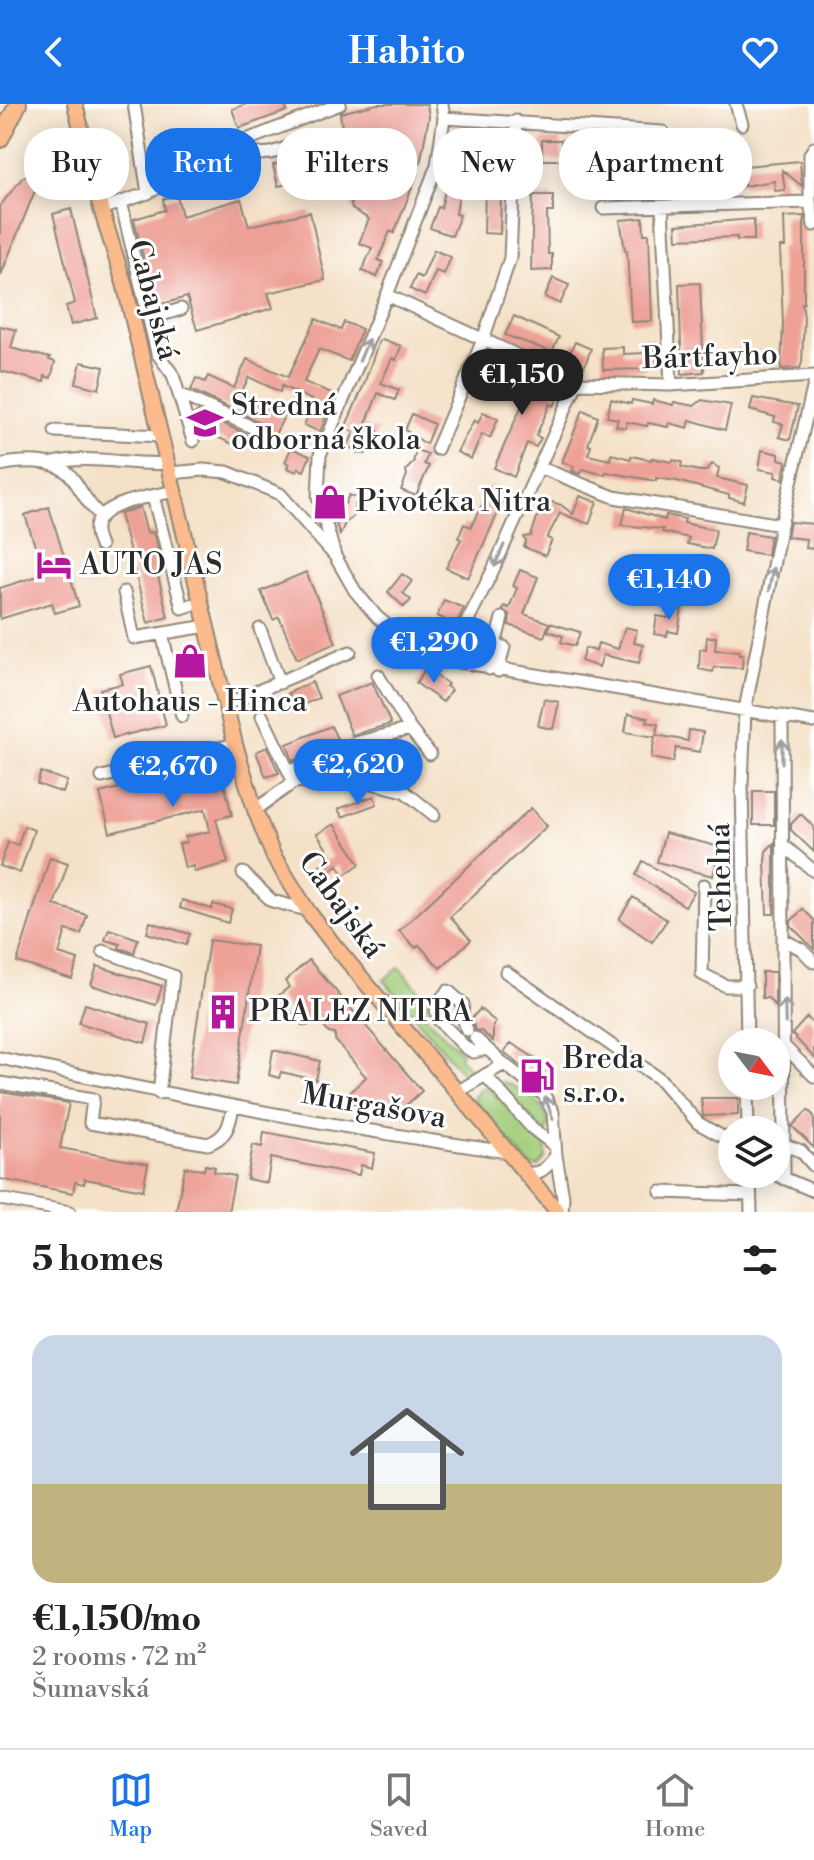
<!DOCTYPE html>
<html lang="en">
<head>
<meta charset="utf-8">
<style>
	body { margin:0; font-family:"Libre Bodoni",serif; background:#f6f6f6; color:#222; height:100vh; display:flex; flex-direction:column; font-size:30px; white-space:nowrap }
	* { box-sizing:border-box; margin:0 }
	p { font-size:26px; color:#767676 }
	.icon { flex:none; width:44px; height:44px; fill:none; stroke:currentColor; stroke-width:2; stroke-linecap:round; stroke-linejoin:round }
	.map { position:relative; height:1108px; overflow:hidden }
	.sheet { display:flex; flex-direction:column; background:#fff; flex:1 }
	.sheet>* { flex:none }
	.top-card { position:absolute; left:24px; top:24px; width:766px; height:72px; display:flex; gap:16px }
	.needle { width:52px; rotate:122deg }
	.buttons { position:absolute; left:718px; top:924px; display:grid; gap:16px }
	.buttons a { display:grid; place-items:center; width:72px; height:72px; border-radius:50%; background:#fff; box-shadow:0 4px 20px #0003; font-size:40px }
	.price { position:absolute; translate:-50% -68px; padding:0 18px; border-radius:28px; background:#1a73e8; color:#fff; font-size:26px; line-height:52px; filter:drop-shadow(0 2px 4px #0008) }
	.price::after { content:''; position:absolute; left:50%; top:48px; width:24px; height:18px; margin-left:-12px; background:inherit; clip-path:polygon(0 0,100% 0,50% 100%) }
	.price.selected { background:#222; color:#fff }
	ul { padding:0; list-style:none }
	li { display:grid; align-content:center; gap:16px; height:424px; padding:0 32px }
	li span { display:grid; place-items:center; height:248px; border-radius:24px; color:#555 }
	li>.icon { margin-inline-start:auto }
	span .icon { width:144px; height:144px; fill:#fffc; stroke-width:1 }
	li b { font-size:34px }
	h2 { display:flex; justify-content:space-between; align-items:center; height:96px; padding:0 32px; font-size:34px }
	.chip { padding:0 28px; border-radius:32px; background:#fff; box-shadow:0 4px 20px #0003; font-size:28px; line-height:72px }
	.chip.selected { background:#1a73e8; color:#fff }
	header { display:flex; justify-content:space-between; align-items:center; height:104px; padding:0 32px; background:#1a73e8; color:#fff; font-size:36px; font-weight:700 }
	.tab-bar { display:flex; justify-content:space-around; align-items:center; height:112px; border-top:2px solid #e0e0e0; background:#fff; font-size:22px; color:#767676 }
	.tab-bar a { display:grid; justify-items:center; gap:4px }
	.tab-bar .selected { color:#1a73e8 }
	.map>svg:first-child { display:block }
</style>
</head>
<body>
<header><svg class="icon" aria-label="back" viewBox="0 0 24 24"><path d="M15 5l-7 7 7 7"/></svg>Habito<svg class="icon" aria-label="heart" viewBox="0 0 24 24"><path d="M12 20l-8-8c-3-5 5-10 8-4 3-6 11-1 8 4z"/></svg></header>
<div class="map">
<svg width="814" height="1108" viewBox="0 0 814 1108">
	<rect width="100%" height="100%" fill="#fff"/>
	<filter id="ink" filterUnits="userSpaceOnUse"><feTurbulence type="fractalNoise" baseFrequency=".0125" numOctaves="2"/><feDisplacementMap in="SourceGraphic" scale="16" xChannelSelector="R" yChannelSelector="G"/><feConvolveMatrix kernelMatrix="1 2 1 2 8 2 1 2 1" color-interpolation-filters="sRGB"/></filter>
	<filter id="wash" filterUnits="userSpaceOnUse"><feTurbulence type="fractalNoise" baseFrequency=".006" numOctaves="4" result="noise"/><feDisplacementMap in="SourceGraphic" scale="32" xChannelSelector="R" yChannelSelector="G"/><feGaussianBlur stdDeviation="1.8" result="paint"/><feColorMatrix in="noise" values="0 0 0 0 0 0 0 0 0 0 0 0 0 0 0 0 0 1.4 0 .05"/><feComposite in="paint" operator="in"/></filter>
	<g filter="url(#wash)">
		<rect width="100%" height="100%" fill="#f4e1c7"/>
		<path fill="#a3ce7b" stroke="#677c53" stroke-width="2" d="M399 863 428 897 426 913 461 948 459 954 474 968 463 970 384 876Z
			M503 978C522 984 556 1005 546 1028H543L500 980Z
			M487 983 544 1039C548 1051 547 1055 538 1063L530 1062 473 995 480 985Z"/>
		<g id="blocks">
			<path fill="#eea197" d="M246 0H284L287 7 239 24 232 5Z
				M377 0H427L429 13 420 60 403 59 402 68 417 71 394 129 390 127 378 156 383 158 377 173 362 167 372 144 359 139 369 115 352 105 345 68 278 82 273 61 345 46 340 9Z
				M542 36H561L562 56H542Z
				M618 37H644L645 60H635L636 80H631L632 91H612V81H623L622 55 618 50Z
				M581 38H601L602 55 581 56Z
				M454 42H475L471 63 453 62Z
				M692 54H696L697 66 714 65 713 59 733 56 734 63 800 57 802 82 782 66 785 86 775 87 774 77 744 82 743 79 670 83 671 91H663L660 62 685 61V55Z
				M43 65 45 76 34 89 0 173V102L23 73Z
				M450 77 468 80 466 91 459 89 456 110 460 111 452 132 430 124 438 103 441 104 445 87H448Z
				M485 84 501 86 500 130 484 129Z
				M533 91H553V108H547L548 150H552V166L531 167Z
				M177 92 182 112 241 95 249 122 310 108 325 176 268 189 273 204 197 226 187 193 155 202 134 115 165 106 163 95Z
				M71 105 97 214 71 221 66 202 75 199 53 110Z
				M804 112V199H802L804 214 802 258 800 264 781 265 783 220 780 143H785L784 113Z
				M643 114 644 130H649L652 217 631 218 627 146H625L620 116Z
				M754 115V136H737V133L677 135 676 121Z
				M434 146 451 153 444 170 436 167 425 192 410 185 416 171 422 174Z
				M553 174 569 181 560 200 545 193Z
				M700 179 704 268 682 270 679 180Z
				M514 212 559 233 552 248 505 231Z
				M316 215 341 226 344 218 362 225 349 257 319 245 304 278 332 289 328 300 331 301 320 328 304 321 314 297 282 282 280 288 249 273 240 291 285 311 267 346 242 335 239 343 206 328 200 330 194 310 198 308 250 332 260 330 262 324 258 317 191 286 196 274 205 278 208 272 234 284 247 255 288 273Z
				M0 222 16 226 11 244 50 254 49 256 55 258 51 274 45 272 44 278 0 267Z
				M382 235 401 242 396 256 392 254 381 279 399 286 395 296 378 289 365 322 378 327 366 350 358 349 348 342 354 328 345 324 363 283 379 237Z
				M575 238 591 245 584 263 567 255Z
				M656 239 657 262H646V265L603 266 602 244 623 243V250L645 249 644 240Z
				M81 258 104 263 99 285 76 279Z
				M487 263 522 280 526 270 547 279 544 285 559 292 554 302 550 300 536 332 541 334 536 343 527 339 514 373 494 364 526 292 499 279 496 285 481 279Z
				M753 294 798 302 790 336 779 333 783 320 774 318 775 313 750 306Z
				M611 295 631 300 632 296 652 300 653 296 673 301 674 298 694 302 702 296 731 301 725 326 690 316 688 324 669 319 668 323 648 319 647 322 627 318 626 324 616 322 618 315 607 313Z
				M583 306 598 313 588 341 591 342 588 351 610 356 611 350 631 355V352L651 356 652 354 672 358 673 356 682 358 681 363 700 367H706L712 360 719 364 717 374 748 381 744 398 729 394V391L677 377 656 374V377L606 368 605 371 583 365 581 370 572 367 574 362 562 358Z
				M483 308 498 315 490 334 482 330 471 355 457 348 474 316 478 319Z
				M412 310 434 320 426 340 405 326Z
				M291 344 310 352 304 367 298 364 297 368 287 364 289 360 285 358Z
				M416 346 428 350 424 360 429 362 416 392 401 386 407 371 406 366 413 359Z
				M762 346 779 350V355L786 357 783 375 775 373 776 368 759 365Z
				M491 382 507 389 468 474 446 464 461 435 458 434 464 420 471 423Z
				M349 391 358 394 354 404 356 405 353 413 345 419 340 431 327 393 345 400Z
				M580 392 597 398 589 420 560 409 547 434 552 436 545 452 524 443 526 438 524 433 531 432 543 395 561 401 573 410Z
				M49 403 79 502 55 509 52 499 0 515V484L44 470 25 411Z
				M140 403 147 429 153 428 164 467 157 468 168 513 148 519 120 410Z
				M626 404 665 416 666 411 685 415 684 419 716 426 712 445 687 440 689 434 662 428 663 425 622 421Z
				M790 418 814 420V445L805 444 806 435 787 433Z
				M746 428 770 432 767 451 743 447Z
				M520 466 538 473 524 510 549 519 544 533 509 521 510 511 503 506 504 502 509 504 517 484 513 482Z
				M306 468 336 539 297 555 279 513 273 516 261 487Z
				M402 470 412 477 403 489 411 496 404 503 388 488Z
				M444 496 464 504 452 529 440 524 444 515 437 512Z
				M670 501 682 503 678 529 668 527 667 532 654 530 657 512 668 514Z
				M550 519 580 528 575 542 561 538 563 532 548 527Z
				M625 523 637 526 634 539 643 541 639 559 603 551 599 563 581 557 585 544 596 547 598 539 618 545Z
				M707 533H716L715 546 739 547V551H743L742 564 714 563 713 568 699 565 700 545H706Z
				M151 562 166 621 113 634 100 585 123 580 120 570Z
				M426 564 448 580 446 582 451 586 443 598 416 579Z
				M312 578 319 594 295 604 288 589Z
				M372 578 391 620 352 631 336 592Z
				M544 595 559 598 553 625 538 622Z
				M628 610 648 614 647 618 658 620 656 631 688 637 689 626 703 628 700 648 676 644 673 658 651 654 655 633 625 628Z
				M331 622 338 637 293 657 287 640Z
				M267 643 279 669 266 673 256 648Z
				M206 662 208 673 216 671 223 675 232 711 216 715 228 759 194 768 193 762 185 764 179 740 187 738 185 733 210 727 205 705 110 729 100 689 119 684 117 678 176 664 177 669Z
				M41 668 67 677 63 689 37 680Z
				M753 687H774V721H753Z
				M374 692 377 700 342 713 338 705Z
				M531 704 547 722 450 813 471 836 440 864 419 841 416 844 399 827Z
				M801 710 814 723V748L791 726V720Z
				M334 720 360 760 344 771 338 761 323 772 317 763 332 753 317 730Z
				M24 722 34 726 20 769 0 762 8 738 18 741Z
				M665 729 720 743 713 772 657 758Z
				M774 739V810H767L765 758 766 747Z
				M50 753 68 759 54 801 87 811 81 830 66 826 59 850 78 856 72 875 17 858Z
				M643 757 694 788 685 802 636 771Z
				M633 793 667 816 652 838 619 815Z
				M182 796 212 805 213 800 232 805 228 819 180 804Z
				M803 805 814 816V845L791 822V817Z
				M150 818 190 830 186 841 147 829Z
				M109 825 138 835 134 849 119 844 120 840 105 836Z
				M209 836 256 842 236 981 189 974Z
				M309 856 422 987 404 1003 402 1013 392 1007 376 1006 369 1000 340 998 366 973 335 936V930L329 929 316 914 307 922 302 921 278 892 289 883 285 877Z
				M97 862 162 882 156 901 91 881Z
				M762 868H775V902L768 894H762Z
				M85 900 150 920 145 939 79 919Z
				M480 905 496 918 493 922V937L481 927 475 926 472 914Z
				M807 913 814 921V954L792 930Z
				M511 939 555 967 545 981 504 948Z
				M273 946 320 957 316 976 281 968 279 974 269 971Z
				M0 988 69 999 60 1044 148 1060 143 1086 85 1075 84 1080 75 1078 73 1089 0 1075Z
				M701 994H738V1011L703 1012Z
				M808 1006 814 1012V1044L792 1022Z
				M264 1028 375 1049 372 1064 361 1061 359 1071 271 1054 267 1079 247 1075 253 1041 262 1043Z
				M205 1061 215 1063 214 1068 235 1072 228 1108 176 1107 185 1063 204 1066Z"/>
		</g>
	</g>
	<g filter="url(#ink)">
		<use href="#blocks" fill-opacity="0" stroke="#908679" stroke-width="2"/>
		<g fill="none" stroke-linecap="round" stroke-linejoin="round">
			<g stroke="#908679" stroke-width="15">
				<path id="minor" d="M134 0 148 89
					M736 0 742 20
					M444 14 663 28
					M814 44 810 50V98L814 121
					M248 51 271 49 326 31
					M121 98 157 249 173 271 193 337
					M662 103 671 281
					M603 104 810 98
					M101 105 148 89 244 37 340 0
					M387 191 577 279 671 281 814 272
					M149 215 181 205
					M179 290 254 324
					M55 327 161 332
					M437 345 483 236 510 154 516 17
					M53 359C92 350 129 362 168 359
					M0 361C20 357 53 354 69 370 81 383 84 397 100 411
					M539 363 614 393 781 421
					M171 369 203 366 227 368 280 390 335 452 355 487 377 513 400 532 448 556 814 618
					M153 392 182 504 200 498
					M100 442C98 437 95 429 96 423 99 398 154 392 175 387
					M334 448 318 393 320 351 387 191 437 61 444 14 442 0
					M124 488 134 534 207 522
					M260 525 280 579
					M162 530 182 612
					M448 556 493 466 577 279
					M489 565 502 514
					M498 567 504 543
					M378 571 410 625
					M225 601 350 548
					M262 612 292 674
					M782 612 784 1075
					M289 668 355 639 410 625 430 650
					M102 673 235 640
					M255 706 294 678 352 674 404 687 434 711
					M783 741 814 767
					M243 769 272 797 307 806
					M704 781 702 870 726 882H747
					M784 836 801 845 814 858
					M103 847 173 872 159 989
					M506 868 660 975 698 1019 723 1033H732
					M467 926 462 910 463 900 448 887C440 895 433 903 438 915L466 944 473 948 487 945
					M475 934 504 960
					M747 938 742 681 745 606 781 421 814 280
					M785 943 814 972
					M0 954C168 991 337 1024 508 1048
					M485 971 532 1024 555 1042
					M0 979 93 995 90 1019 208 1040C227 1033 230 1021 233 1002
					M747 982 748 1026
					M457 988 504 960 544 991 553 1008 556 1052 563 1093 562 1108
					M785 1041 801 1047 814 1062
					M525 1069C541 1071 546 1064 556 1052
					M750 1070 751 1108
					M774 1070 814 1087
					M661 1088 750 1091
					M0 1095 70 1108"/>
			</g>
			<g stroke="#908679" stroke-width="18">
				<path id="major" d="M75 0 101 105 124 179 235 640 255 706 273 751 307 806 334 841 558 1108"/>
			</g>
			<g stroke="#908679" stroke-width="20">
				<path id="highway" d="M0 35 18 0"/>
			</g>
			<use href="#minor" stroke="#fff" stroke-width="11"/>
			<use href="#major" stroke="#fbbb8c" stroke-width="14"/>
			<use href="#highway" stroke="#fbbb8c" stroke-width="16"/>
		</g>
		<defs><path id="oneway-shaft" d="M-6 0H5M1.5-3L5.5 0L1.5 3" fill="none" stroke-width="1.6" stroke-linecap="round" stroke-linejoin="round" transform="scale(2)"/></defs>
		<g stroke="#a0a0a0">
			<use href="#oneway-shaft" transform="translate(364 246) rotate(-67)"/>
			<use href="#oneway-shaft" transform="translate(499 452) rotate(114)"/>
			<use href="#oneway-shaft" transform="translate(771 475) rotate(-79)"/>
			<use href="#oneway-shaft" transform="translate(782 647) rotate(-90)"/>
			<use href="#oneway-shaft" transform="translate(785 907) rotate(-91)"/>
			<use href="#oneway-shaft" transform="translate(549 1004) rotate(-110)"/>
		</g>
	</g>
	<defs>
		<g id="school-bare" transform="scale(2.76)"><path d="M0-5L7-2L0 1L-7-2ZM-4 1L0 2.5L4 1V4Q0 6-4 4Z" fill="#b5179e" stroke="#fff" stroke-width="2.5" paint-order="stroke"/></g>
		<g id="shop-bare" transform="scale(2.76)"><path d="M-5-2.5h2.3a2.7 3.5 0 0 1 5.4 0H5L5.5 6h-11ZM-1.5-2.5h3a1.5 2.3 0 0 0-3 0Z" fill="#b5179e" stroke="#fff" stroke-width="2.5" paint-order="stroke"/></g>
		<g id="hotel-bare" transform="scale(2.76)"><path d="M-6-4.5h1.5V1H6V5H4.5V3h-9V5H-6ZM-4 0a1.8 1.8 0 1 1 3.6 0ZM.5 0V-2.5h3Q6-2.5 6 0Z" fill="#b5179e" stroke="#fff" stroke-width="2.5" paint-order="stroke"/></g>
		<g id="building-bare" transform="scale(2.76)"><path d="M-4-6H4V6H1V3H-1V6H-4ZM-2.5-4.3h1.7v1.8h-1.7ZM.8-4.3h1.7v1.8H.8ZM-2.5-1h1.7V.8h-1.7ZM.8-1h1.7V.8H.8Z" fill="#b5179e" stroke="#fff" stroke-width="2.5" paint-order="stroke"/></g>
		<g id="fuel-bare" transform="scale(2.76)"><path d="M-5.5-6h7V0h2V4h1.3V-2.5L3-4.5l.8-.8L6-3V5H2.5V1h-1V6h-7ZM-4.2-4.7v3.2H.2V-4.7Z" fill="#b5179e" stroke="#fff" stroke-width="2.5" paint-order="stroke"/></g>
	</defs>
	<g fill-rule="evenodd">
		<use href="#school-bare" x="205" y="319"/>
		<use href="#shop-bare" x="330" y="398"/>
		<use href="#hotel-bare" x="54" y="461"/>
		<use href="#shop-bare" x="190" y="557"/>
		<use href="#building-bare" x="223" y="908"/>
		<use href="#fuel-bare" x="537" y="972"/>
	</g>
	<g text-anchor="middle" dominant-baseline="central" stroke-width="6" stroke-linejoin="round" paint-order="stroke">
		<g font-size="30" fill="#2b2b2b" stroke="#fff">
			<text transform="translate(153 196) rotate(75)">Cabajská</text>
			<text transform="translate(710 253) rotate(-2)">Bártfayho</text>
			<text transform="translate(721 773) rotate(-91)">Tehelná</text>
			<text transform="translate(341 801) rotate(54)">Cabajská</text>
			<text transform="translate(374 1002) rotate(10)">Murgašova</text>
		</g>
		<g font-size="30" fill="#2b2b2b" stroke="#fff" text-anchor="start">
			<text x="231" y="302">Stredná<tspan x="231" dy="34">odborná škola</tspan></text>
			<text x="356" y="398">Pivotéka Nitra</text>
			<text x="80" y="461">AUTO JAS</text>
			<text x="190" y="598" text-anchor="middle">Autohaus - Hinca</text>
			<text x="249" y="908">PRALEZ NITRA</text>
			<text x="563" y="955">Breda<tspan x="563" dy="34">s.r.o.</tspan></text>
		</g>
	</g>
</svg>
<div class="buttons">
<a><svg class="needle" viewBox="-14 -14 28 28"><path d="M0-13l5 13h-10z" fill="#e53935"/><path d="M0 13l5-13h-10z" fill="#767676"/></svg></a>
<a><svg class="icon" aria-label="layers" viewBox="0 0 24 24"><path d="M12 4l9 5-9 5-9-5zM3 14l9 5 9-5"/></svg></a>
</div>
<b class="price selected" style="left:522px;top:313px">€1,150</b>
<b class="price" style="left:669px;top:518px">€1,140</b>
<b class="price" style="left:434px;top:581px">€1,290</b>
<b class="price" style="left:358px;top:703px">€2,620</b>
<b class="price" style="left:173px;top:705px">€2,670</b>
<div class="top-card">
<a class="chip">Buy</a>
<a class="chip selected">Rent</a>
<a class="chip">Filters</a>
<a class="chip">New</a>
<a class="chip">Apartment</a>
</div>
</div>
<section class="sheet">
<h2>5 homes<svg class="icon" aria-label="filters" viewBox="0 0 24 24"><path d="M4 7h16M4 17h16"/><circle cx="9" cy="7" r="2"/><circle cx="15" cy="17" r="2"/></svg></h2>
<ul>
<li><span style="background:linear-gradient(#c9d6e8 60%,#c2b280 0)"><svg class="icon" aria-label="home" viewBox="0 0 24 24"><path d="M3 11l9-7 9 7M6 9v11h12V9"/></svg></span><div><b>€1,150/mo</b><p>2 rooms · 72 m²</p><p>Šumavská</p></div></li>
</ul>
</section>
<nav class="tab-bar">
<a class="selected"><svg class="icon" aria-label="map" viewBox="0 0 24 24"><path d="M3 6l6-2 6 2 6-2v14l-6 2-6-2-6 2zM9 4v14M15 6v14"/></svg>Map</a>
<a><svg class="icon" aria-label="saved" viewBox="0 0 24 24"><path d="M7 4h10v16l-5-4-5 4z"/></svg>Saved</a>
<a><svg class="icon" aria-label="home" viewBox="0 0 24 24"><path d="M3 11l9-7 9 7M6 9v11h12V9"/></svg>Home</a>
</nav>
</body>
</html>
